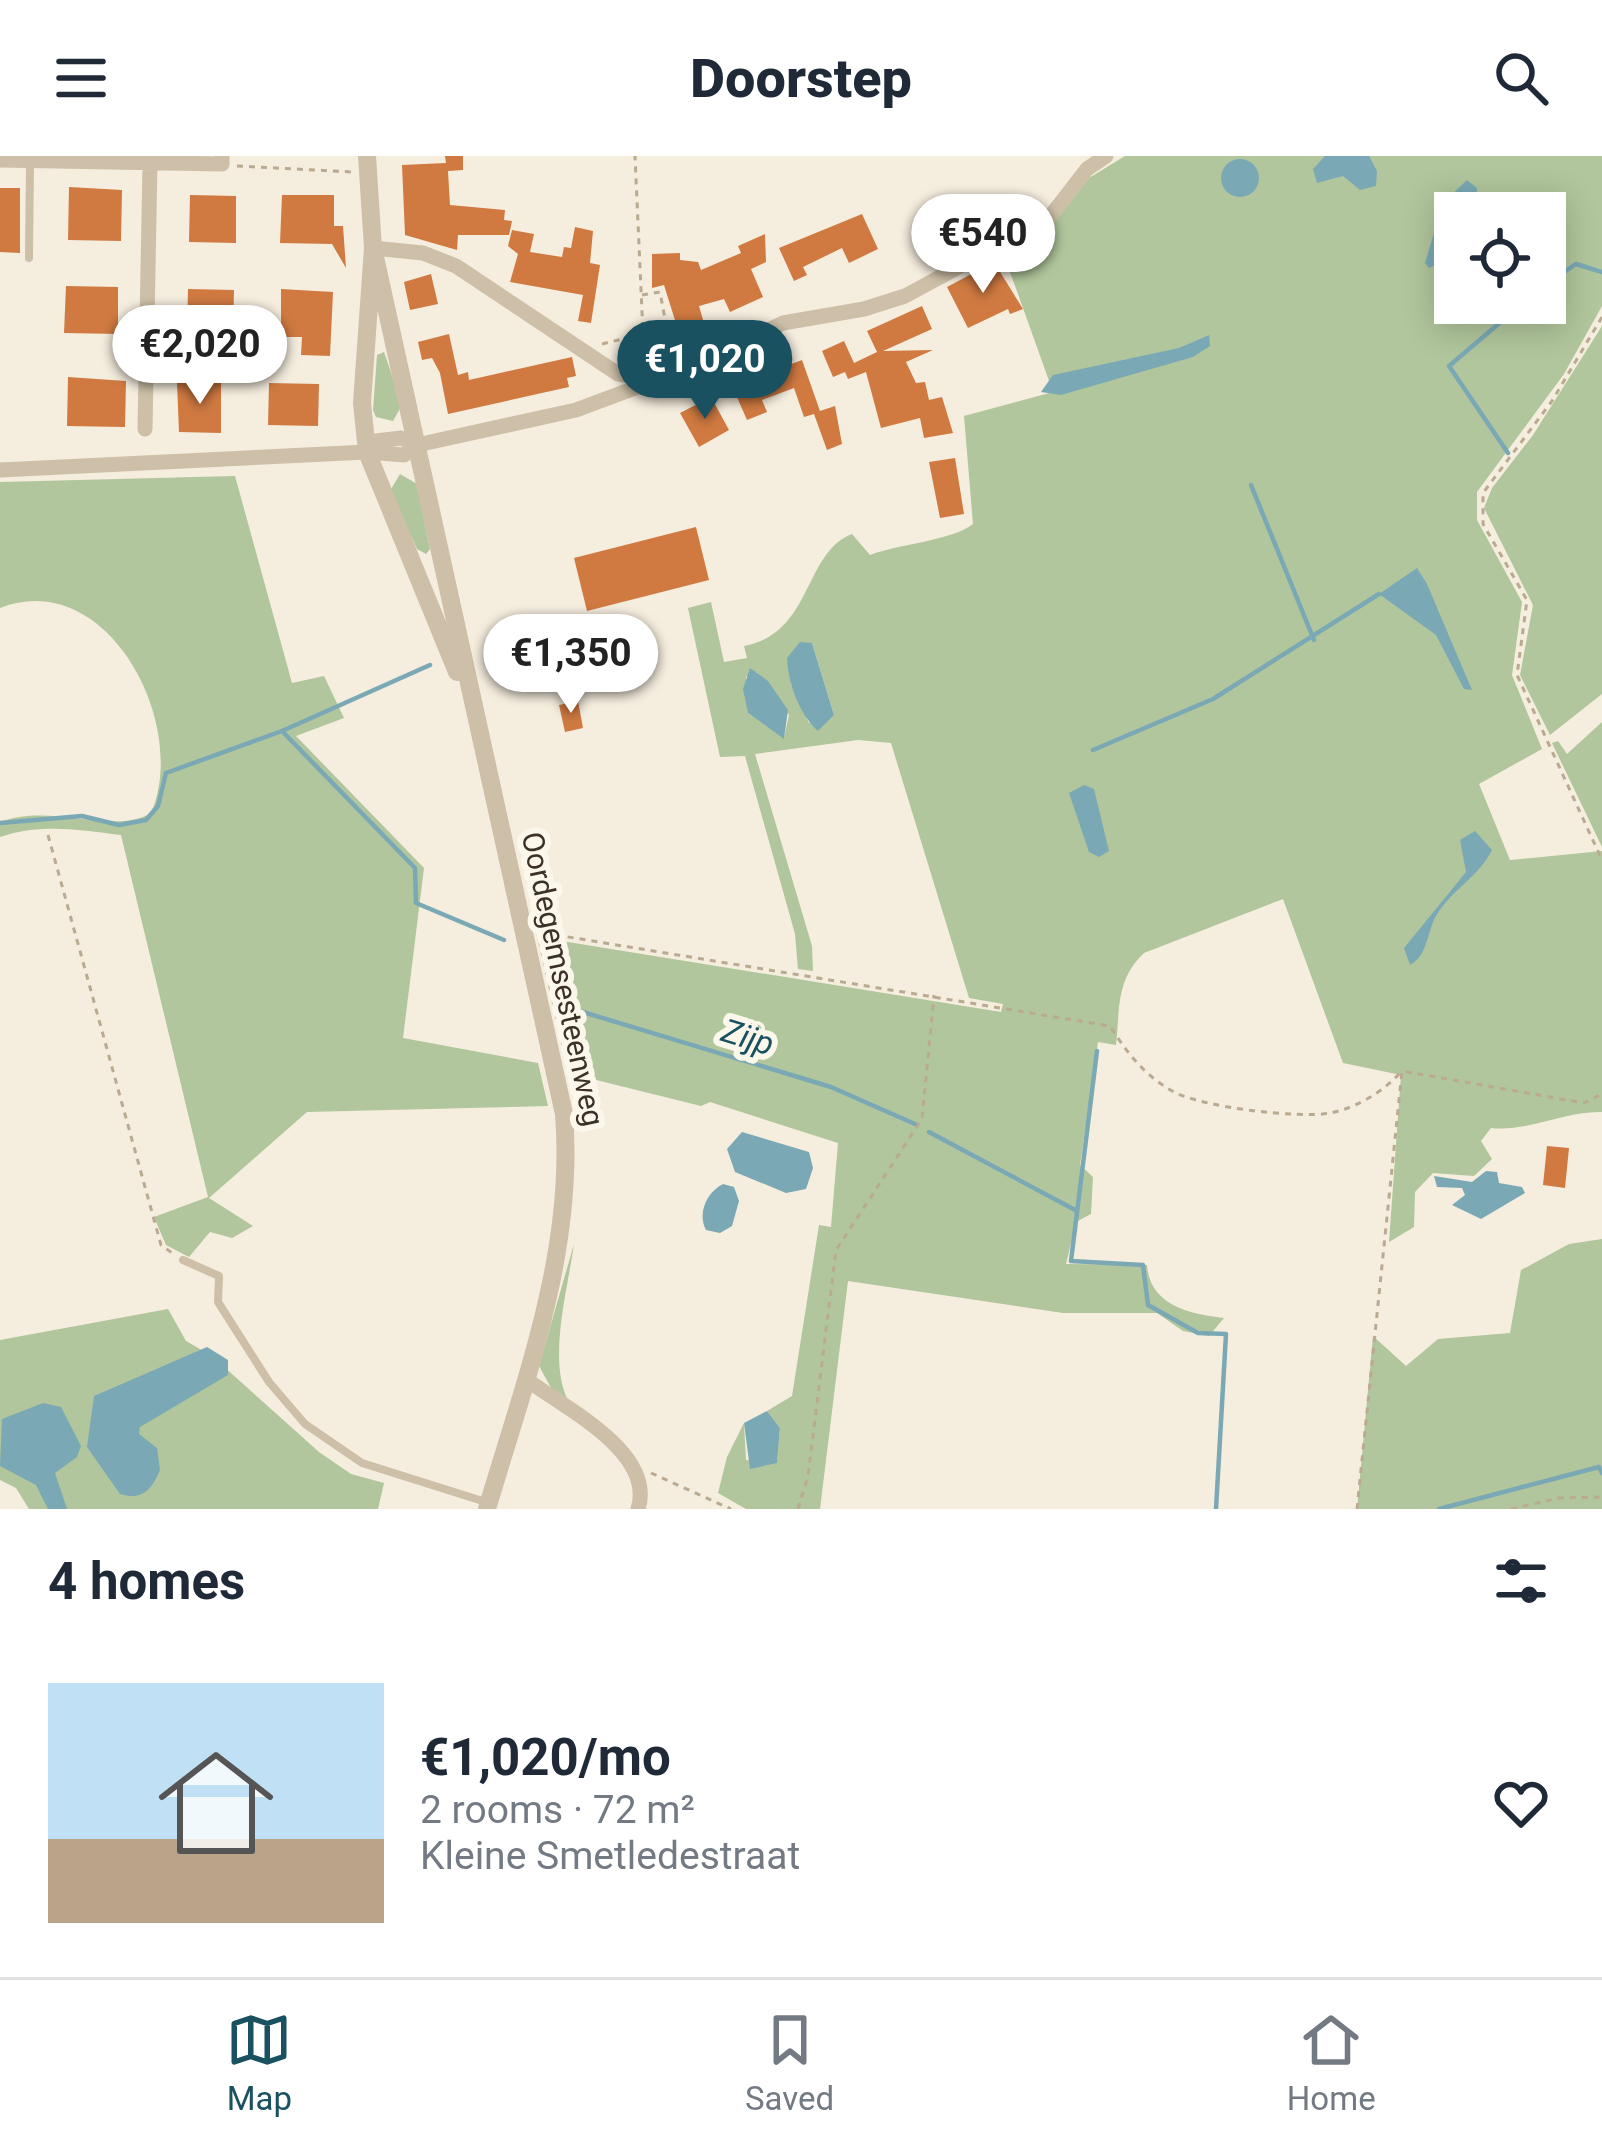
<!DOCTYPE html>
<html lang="en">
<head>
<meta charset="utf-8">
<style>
	body { margin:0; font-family:Roboto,sans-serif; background:#f2f2f3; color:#1f2937; height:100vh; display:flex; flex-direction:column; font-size:45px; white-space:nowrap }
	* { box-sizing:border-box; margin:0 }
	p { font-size:39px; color:#747a83 }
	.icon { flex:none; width:66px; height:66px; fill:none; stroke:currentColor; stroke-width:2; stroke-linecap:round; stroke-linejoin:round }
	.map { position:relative; height:1353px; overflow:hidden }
	.drawer { display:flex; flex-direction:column; background:#fff; flex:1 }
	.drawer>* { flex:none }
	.buttons { position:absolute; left:1434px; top:36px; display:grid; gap:24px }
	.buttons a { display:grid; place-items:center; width:132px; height:132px; border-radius:0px; background:#fff; box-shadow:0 6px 30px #0003; font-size:60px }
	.price { position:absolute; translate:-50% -102px; padding:0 27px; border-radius:42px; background:#fff; color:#222; font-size:39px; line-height:78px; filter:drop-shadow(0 3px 6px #0008) }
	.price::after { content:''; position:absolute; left:50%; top:72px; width:36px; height:27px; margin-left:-18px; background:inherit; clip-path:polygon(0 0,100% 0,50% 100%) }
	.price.selected { background:#1a5160; color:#fff }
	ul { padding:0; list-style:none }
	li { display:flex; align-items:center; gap:36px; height:300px; padding:0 48px }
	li+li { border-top:3px solid #e0e1e3 }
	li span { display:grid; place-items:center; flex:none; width:336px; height:240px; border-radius:0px; color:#555 }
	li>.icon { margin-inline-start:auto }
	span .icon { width:144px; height:144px; fill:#fffc; stroke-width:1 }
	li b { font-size:51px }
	h2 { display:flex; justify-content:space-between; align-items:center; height:144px; padding:0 48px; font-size:51px }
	header { display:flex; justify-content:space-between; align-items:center; height:156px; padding:0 48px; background:#fff; font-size:54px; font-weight:800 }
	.tabs { display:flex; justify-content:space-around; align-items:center; height:168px; border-top:3px solid #e0e1e3; background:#fff; font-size:33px; color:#747a83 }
	.tabs a { display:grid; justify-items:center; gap:6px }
	.tabs .selected { color:#1a5160 }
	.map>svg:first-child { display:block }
</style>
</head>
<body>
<header><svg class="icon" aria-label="menu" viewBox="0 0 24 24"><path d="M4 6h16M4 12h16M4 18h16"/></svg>Doorstep<svg class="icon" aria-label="search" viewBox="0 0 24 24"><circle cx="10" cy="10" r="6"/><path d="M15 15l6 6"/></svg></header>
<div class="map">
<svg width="1602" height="1353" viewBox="0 0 1602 1353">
	<rect width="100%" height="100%" fill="#f5edde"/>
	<path fill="#b1c69c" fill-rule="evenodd" d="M1125 0H1602V150L1564 218 1477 336V364L1522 446 1512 519 1542 593 1479 628 1510 704 1602 695V956C1564 955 1529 976 1491 972L1481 985 1492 1003 1474 1020 1433 1017 1415 1036 1414 1071 1389 1086 1401 919 1343 907 1283 743 1144 797C1115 824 1120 856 1116 889L1098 886 1080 1009 1093 1021 1091 1058 1076 1066 1066 1108 1147 1109C1150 1150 1190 1158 1224 1162L1209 1180 1183 1175 1157 1157H1063L848 1125 820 1353H746L718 1337 727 1301 744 1267 746 1304 777 1306 780 1272 767 1255 792 1240 819 1069 831 1071 838 987 710 946 701 950 568 917 537 781 1001 856 1003 848 969 842 891 587 858 584 755 598 812 790 813 815 798 813 795 778 745 600 720 601 688 452 711 446 724 506 747 502 744 490C813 477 803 397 852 378L870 399C902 387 951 385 973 368L964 260 1053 236 1004 99 1050 70 1089 22ZM1455 57H1545V147H1455ZM812 487 834 559 809 567 791 528ZM756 516 789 559 784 582 748 557 746 521Z
		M1602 170V538L1550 579 1520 519 1533 449 1484 352 1492 332 1533 279Z
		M384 196 402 249 393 265 376 261 373 254 377 199Z
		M400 318 417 328 430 393 426 398 417 393 390 335Z
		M235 320 292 527 324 520 344 562 296 580 424 712 403 882 538 907 548 950 307 956 209 1042 253 1070 232 1082 210 1076 189 1101 166 1089 154 1061 208 1041 121 679C79 674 41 667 0 681V666C52 646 112 680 151 657 190 568 107 410 0 452V326Z
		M1602 566V691L1552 587 1558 585 1567 598Z
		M1602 1083V1353H1357L1373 1180 1406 1210 1438 1183 1510 1177 1521 1114 1569 1088Z
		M574 1088C568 1133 546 1208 570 1248L554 1237 539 1210Z
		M168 1153 186 1185 212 1200 319 1296 351 1318 384 1327 378 1353H29L16 1332 0 1324V1184Z"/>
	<path fill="#7aa9b5" d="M1325 0H1369L1377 15 1376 30 1360 34 1343 20 1317 27 1313 13Z
		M1221 22a19 19 0 1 1 38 0a19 19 0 1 1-38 0Z
		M1467 24 1477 32 1475 57H1455V99L1429 112 1425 107 1443 47Z
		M1209 179 1210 190 1193 201 1061 239 1041 236 1053 219 1179 192Z
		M1417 412 1427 428 1472 534 1464 533 1436 479 1379 438Z
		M800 486 812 487 834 559 818 575C799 558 788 527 787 502Z
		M750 512 768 525 788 554 784 583 748 557 743 533Z
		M1084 629 1094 633 1109 695 1099 701 1089 696 1069 637Z
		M1475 675 1492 694C1478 722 1452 733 1436 760 1427 776 1428 799 1410 809L1404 792 1466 716 1460 684Z
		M742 976 809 996 813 1012 806 1033 786 1037 735 1016 727 993Z
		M1486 1015 1497 1016 1499 1027 1522 1031 1525 1037 1481 1063 1452 1049 1465 1039 1462 1032 1437 1031 1434 1020 1472 1026Z
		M723 1028 734 1031 739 1045 732 1070 720 1077 706 1074C697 1057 707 1036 723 1028Z
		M207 1191 228 1204V1219L140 1271 139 1278 157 1292 160 1314C152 1333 143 1345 120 1338L87 1291 94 1240Z
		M43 1247 61 1251 81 1290 77 1301 55 1317 67 1353H48L36 1329 0 1310 2 1263Z
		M767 1255 780 1272 777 1307 750 1313 744 1267Z"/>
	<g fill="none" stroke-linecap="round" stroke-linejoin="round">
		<path stroke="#7aa9b5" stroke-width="4.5" d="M1545 129 1576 108 1602 116
			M1508 297 1449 210 1523 147
			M1251 329 1314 484
			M282 575 415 712 416 747 504 784
			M1093 594 1213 543 1379 438
			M0 667 82 660 119 669 146 664 158 650 166 617 282 575 430 509
			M563 850 831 931 915 968
			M1097 895 1071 1105 1143 1109 1148 1149 1198 1177 1226 1178 1216 1353
			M929 976 1077 1055
			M1439 1353 1599 1311 1602 1317"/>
	</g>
	<path fill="#d07a41" d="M445 0H463V14L448 15 450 49 505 54 504 64 512 65 509 79H458L457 94 405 79 402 9 446 7Z
		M69 31 122 34 121 85 68 84Z
		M0 32H20V97L0 96Z
		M190 39 236 40V87L189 86Z
		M282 39H334V70H343L346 112 332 88 280 87Z
		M862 58 878 93 849 107 842 92 803 111 807 119 794 125 779 92Z
		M575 71 593 75 590 107 600 109 591 167 578 165 583 139 510 126 518 98 508 90 512 74 534 78 530 96 562 101 564 91 571 92Z
		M765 78 766 106 751 113 763 141 730 156 724 143 699 150 709 184 684 193 664 129 652 132V98L680 97V104L698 106 701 114 741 97 738 90Z
		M994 106 1023 153 1010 158 1008 153 968 172 947 131Z
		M431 118 438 148 410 154 404 126Z
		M66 130 118 131V178L64 177Z
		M188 133 234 134 233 180 187 179Z
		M281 133 333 136 330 200 301 199 302 181H281Z
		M922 150 932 173 883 195 933 194 906 206 916 227 925 226 929 244 942 241 953 277 924 282 920 262 881 272 866 216 848 223 845 216 833 221 822 195 844 185 854 207 877 196 867 175Z
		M449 178 458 219 468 216 469 224 572 201 576 220 567 222 569 231 448 258 440 217 432 202 422 204 418 186Z
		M780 191 786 210 802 204 820 255 835 250 842 288 827 294 814 258 804 261 794 232 762 244 767 256 747 264 733 232 775 214 768 195Z
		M68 221 126 225 125 271 67 270Z
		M221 226V277L179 276 177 227Z
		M269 227 319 228 318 270 268 269Z
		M711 241 729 274 699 291 680 257Z
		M955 302 964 358 940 362 929 306Z
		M696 371 709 424 587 455 574 402Z
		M578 545 583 572 565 576 559 549Z
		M1547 990 1569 992 1565 1032 1543 1029Z"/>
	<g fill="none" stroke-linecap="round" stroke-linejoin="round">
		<path stroke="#baaa92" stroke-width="3" stroke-dasharray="6 6" stroke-linecap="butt" d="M237 10 353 16
			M642 139 660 136 665 163 661 174 645 178
			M1602 161 1552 245 1483 337V368L1527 444 1517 519 1602 704
			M664 173 678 202
			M602 188 643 178 635 0
			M48 679 161 1089 175 1099
			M544 777 1110 870C1127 897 1145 920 1174 936 1202 951 1299 963 1330 957 1357 952 1384 935 1402 915
			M651 1317 731 1353
			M798 1353 808 1320 836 1094 922 963 934 839
			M1357 1353 1402 915 1584 947 1602 938
			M1511 1353 1559 1342 1602 1341"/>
		<path stroke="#cec0a8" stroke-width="8" d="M29 102 30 6
			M183 1104 219 1120 218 1146 269 1226 305 1268 362 1307 489 1347"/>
		<path stroke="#cec0a8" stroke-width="15" d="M0 4 222 8V0
			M373 92 423 97 456 110 618 218 659 226 783 167 864 153 905 140 1049 62 1087 13 1106 0
			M145 273 150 7
			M367 296 376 285 401 282 417 289
			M0 314 367 296 404 299 417 289 576 254 643 229
			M526 1223C564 1252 656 1296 638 1353"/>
		<path stroke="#cec0a8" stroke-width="18" d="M367 0 373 92 362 247 367 296 457 516
			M373 92 564 958C575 1095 525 1224 487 1353"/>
	</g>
	<g text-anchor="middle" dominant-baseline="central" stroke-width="12" stroke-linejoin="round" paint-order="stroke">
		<g font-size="30" fill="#3b3129" stroke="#fcf7eb">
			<text transform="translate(563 823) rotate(78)">Oordegemsesteenweg</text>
		</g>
		<g font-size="33" font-style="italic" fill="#1a5160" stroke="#fcf7eb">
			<text transform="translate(748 881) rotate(17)">Zijp</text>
		</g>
	</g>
</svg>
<div class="buttons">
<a><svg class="icon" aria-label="locate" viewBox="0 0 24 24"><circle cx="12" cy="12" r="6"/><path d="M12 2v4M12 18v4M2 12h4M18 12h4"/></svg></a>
</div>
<b class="price" style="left:983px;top:140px">€540</b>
<b class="price" style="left:200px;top:251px">€2,020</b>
<b class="price selected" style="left:705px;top:266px">€1,020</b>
<b class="price" style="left:571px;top:560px">€1,350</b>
</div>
<section class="drawer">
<h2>4 homes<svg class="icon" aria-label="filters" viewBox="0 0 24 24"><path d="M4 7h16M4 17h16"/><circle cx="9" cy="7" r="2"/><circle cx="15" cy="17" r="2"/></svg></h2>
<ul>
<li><span style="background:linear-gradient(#bfe0f5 65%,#b9a48a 0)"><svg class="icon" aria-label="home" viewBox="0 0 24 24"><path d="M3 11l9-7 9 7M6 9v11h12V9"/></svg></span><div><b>€1,020/mo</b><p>2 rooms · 72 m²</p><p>Kleine Smetledestraat</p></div><svg class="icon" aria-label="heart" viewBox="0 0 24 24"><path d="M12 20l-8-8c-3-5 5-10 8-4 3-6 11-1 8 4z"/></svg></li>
</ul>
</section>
<nav class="tabs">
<a class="selected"><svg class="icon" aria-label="map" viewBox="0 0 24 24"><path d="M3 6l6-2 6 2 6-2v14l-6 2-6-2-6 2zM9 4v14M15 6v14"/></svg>Map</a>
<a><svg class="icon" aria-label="saved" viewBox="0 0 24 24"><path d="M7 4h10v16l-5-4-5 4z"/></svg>Saved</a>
<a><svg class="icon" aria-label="home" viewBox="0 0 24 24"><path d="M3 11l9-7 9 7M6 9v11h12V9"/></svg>Home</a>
</nav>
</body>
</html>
